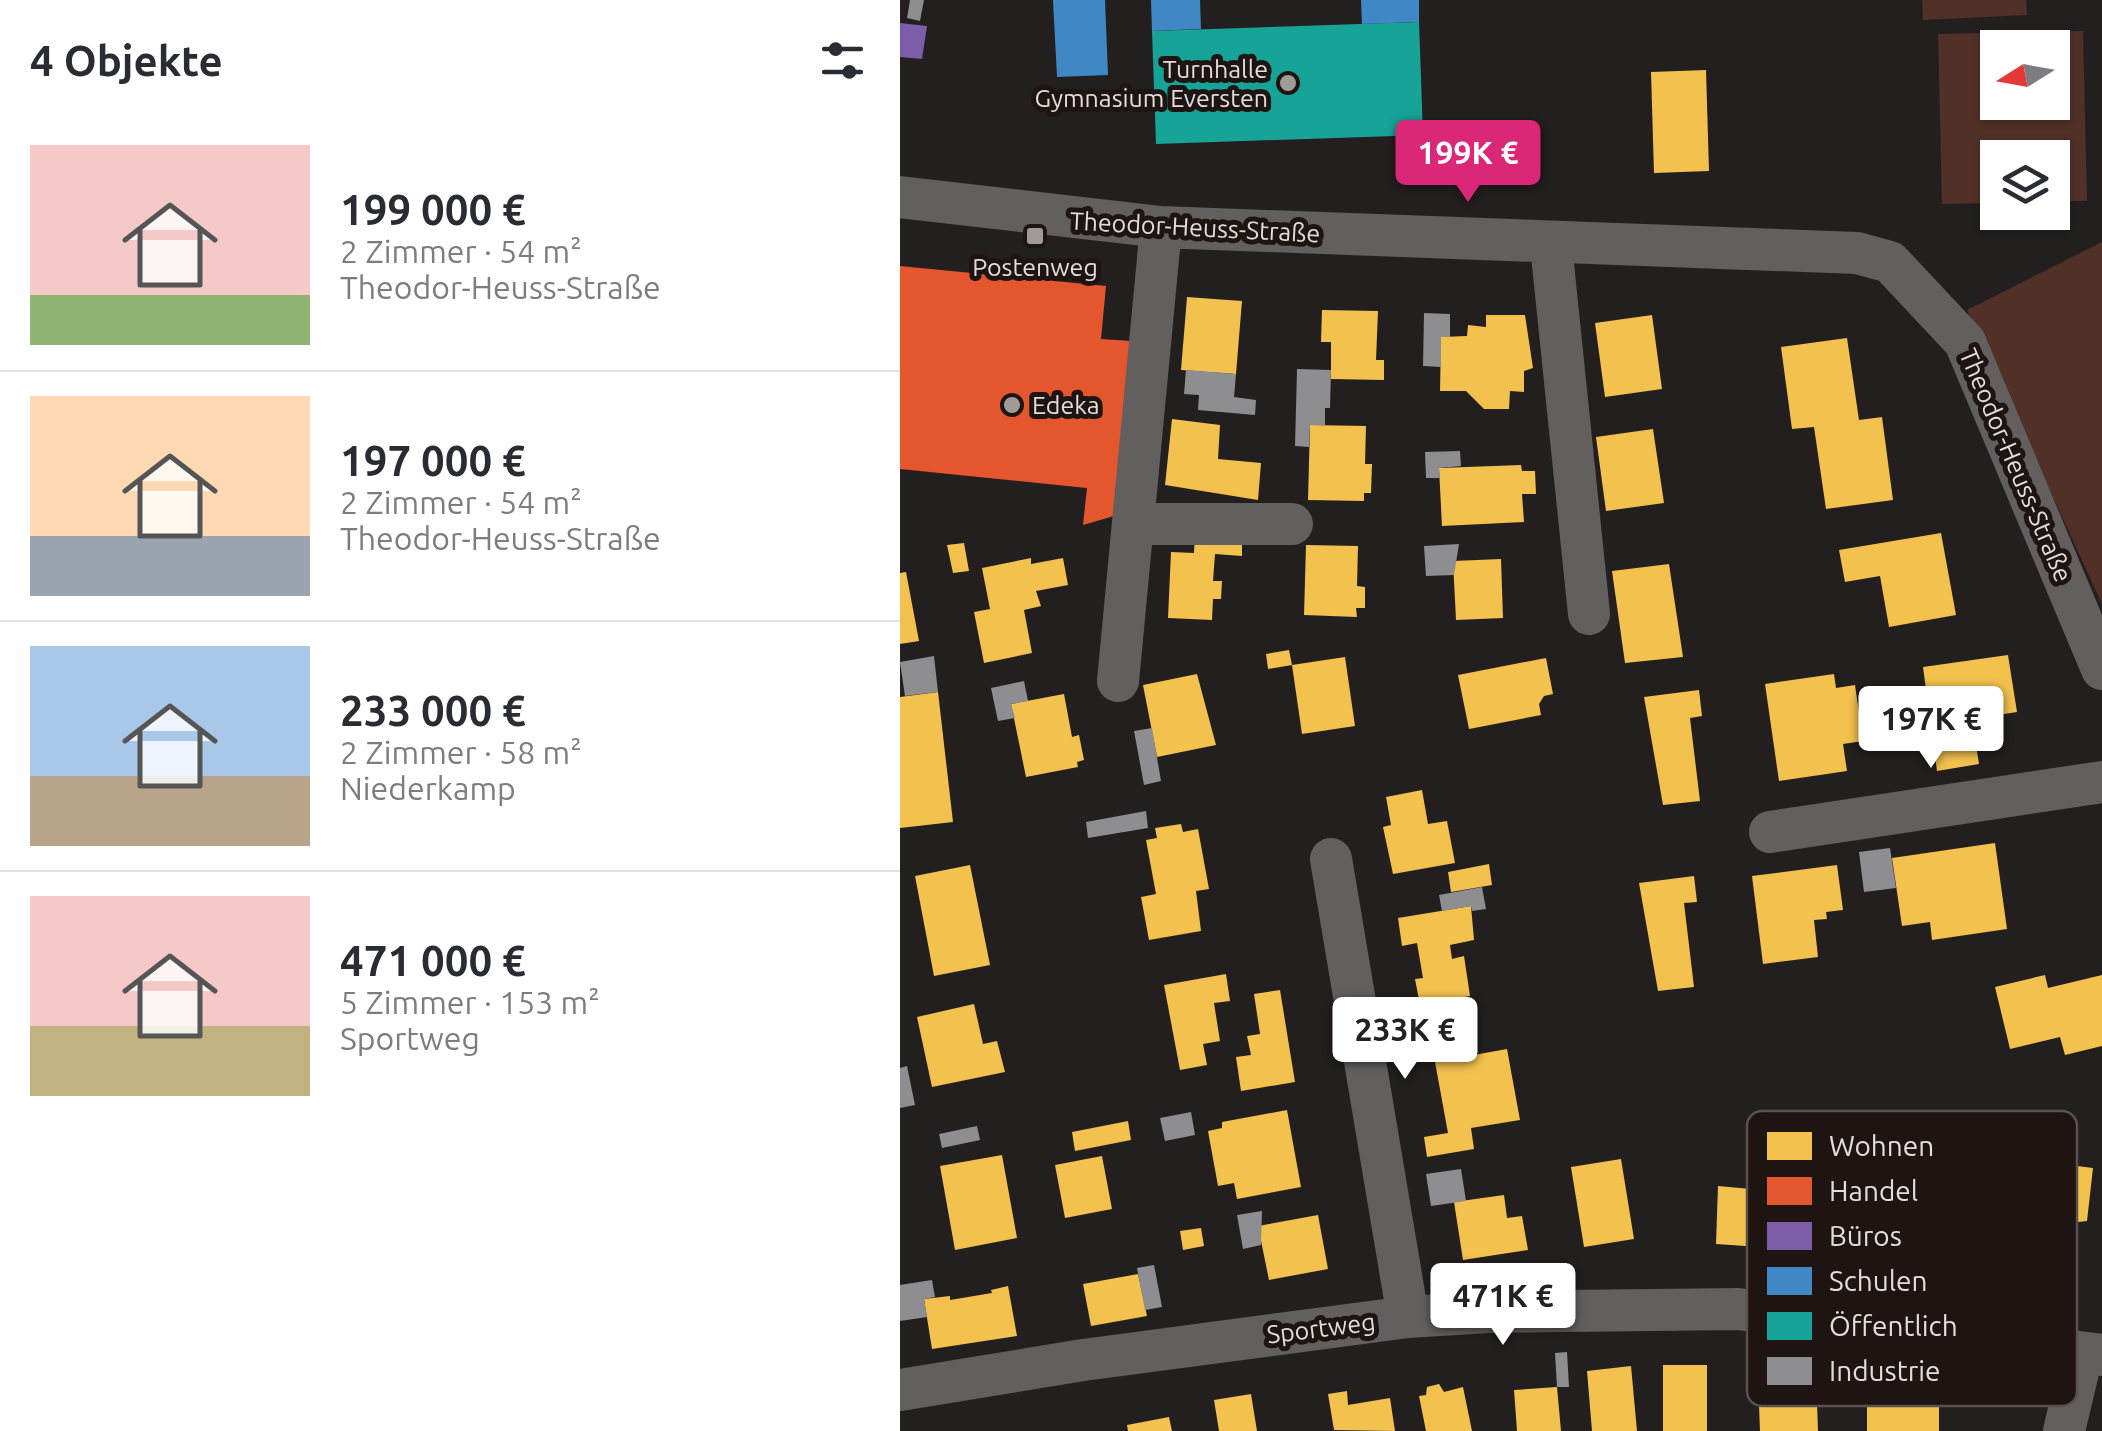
<!DOCTYPE html>
<html lang="de">
<head>
<meta charset="utf-8">
<style>
	body { margin:0; font-family:Ubuntu,sans-serif; background:#f7f7f7; color:#2b2b33; height:100vh; display:flex; flex-direction:column; font-size:38px; white-space:nowrap }
	* { box-sizing:border-box; margin:0 }
	p { font-size:32px; color:#7c7c81 }
	.icon { flex:none; width:55px; height:55px; fill:none; stroke:currentColor; stroke-width:2; stroke-linecap:round; stroke-linejoin:round }
	.map { position:relative; flex:1; overflow:hidden }
	.details { display:flex; flex-direction:column; background:#fff; width:900px }
	.details>* { flex:none }
	.needle { width:65px; rotate:259deg }
	.tools { position:absolute; left:1080px; top:30px; display:grid; gap:20px }
	.tools a { display:grid; place-items:center; width:90px; height:90px; border-radius:0px; background:#fff; box-shadow:0 2px 8px #0004; font-size:50px }
	.price { position:absolute; translate:-50% -85px; padding:0 22px; border-radius:10px; background:#fff; color:#222; font-size:32px; line-height:65px; filter:drop-shadow(0 2px 5px #0008) }
	.price::after { content:''; position:absolute; left:50%; top:60px; width:30px; height:22px; margin-left:-15px; background:inherit; clip-path:polygon(0 0,100% 0,50% 100%) }
	.price.current { background:#db2777; color:#fff }
	ul { padding:0; list-style:none }
	li { display:flex; align-items:center; gap:30px; height:250px; padding:0 30px }
	li+li { border-top:2px solid #e1e1e2 }
	li span { display:grid; place-items:center; flex:none; width:280px; height:200px; border-radius:0px; color:#555 }
	li>.icon { margin-inline-start:auto }
	span .icon { width:120px; height:120px; fill:#fffc; stroke-width:1 }
	li b { font-size:42px }
	h2 { display:flex; justify-content:space-between; align-items:center; height:120px; padding:0 30px; font-size:42px }
	main { display:flex; flex:1; min-height:0 }
	.map>svg:first-child { display:block }
</style>
</head>
<body>
<main>
<section class="details">
<h2>4 Objekte<svg class="icon" aria-label="filters" viewBox="0 0 24 24"><path d="M4 7h16M4 17h16"/><circle cx="9" cy="7" r="2"/><circle cx="15" cy="17" r="2"/></svg></h2>
<ul>
<li><span style="background:linear-gradient(#f6c9c9 75%,#8fb573 0)"><svg class="icon" aria-label="home" viewBox="0 0 24 24"><path d="M3 11l9-7 9 7M6 9v11h12V9"/></svg></span><div><b>199 000 €</b><p>2 Zimmer · 54 m²</p><p>Theodor-Heuss-Straße</p></div></li>
<li><span style="background:linear-gradient(#ffd9b3 70%,#9aa5b1 0)"><svg class="icon" aria-label="home" viewBox="0 0 24 24"><path d="M3 11l9-7 9 7M6 9v11h12V9"/></svg></span><div><b>197 000 €</b><p>2 Zimmer · 54 m²</p><p>Theodor-Heuss-Straße</p></div></li>
<li><span style="background:linear-gradient(#a9c7e8 65%,#b9a48a 0)"><svg class="icon" aria-label="home" viewBox="0 0 24 24"><path d="M3 11l9-7 9 7M6 9v11h12V9"/></svg></span><div><b>233 000 €</b><p>2 Zimmer · 58 m²</p><p>Niederkamp</p></div></li>
<li><span style="background:linear-gradient(#f6c9c9 65%,#c2b280 0)"><svg class="icon" aria-label="home" viewBox="0 0 24 24"><path d="M3 11l9-7 9 7M6 9v11h12V9"/></svg></span><div><b>471 000 €</b><p>5 Zimmer · 153 m²</p><p>Sportweg</p></div></li>
</ul>
</section>
<div class="map">
<svg width="1202" height="1431" viewBox="0 0 1202 1431">
	<rect width="100%" height="100%" fill="#241f1f"/>
	<path fill="#503027" fill-rule="evenodd" d="M1022 0H1126L1127 15 1023 20Z
		M1183 31 1187 201H1153L1152 158H1098L1097 203 1042 204 1038 34ZM1098 48H1152V102H1098Z
		M1202 242V604L1067 310Z"/>
	<path fill="#f2c14e" d="M806 70 809 171 754 173 751 72Z
		M287 297 342 301 336 374 281 370Z
		M422 310 478 311 476 360H484V380L431 379V342H421Z
		M586 315H625L633 368 624 371V392L610 391 609 409H584L566 391H540L541 337 567 336 568 325 586 327Z
		M752 315 762 389 705 397 695 323Z
		M947 338 959 420 982 417 993 500 926 509 914 427 892 429 881 347Z
		M272 419 320 425 318 459 361 463 358 500 265 485Z
		M410 425 466 426 465 464H472L471 493H464V501L408 500Z
		M753 429 764 503 706 511 696 437Z
		M621 465 622 471H635L636 494H622L624 522 542 526 539 468Z
		M295 533 342 536V556L315 554 313 581H322L321 599H313L312 620 268 618 271 552 294 553Z
		M1041 533 1056 615 989 627 980 576 945 582 939 550Z
		M64 543 69 571 53 573 47 545Z
		M406 545 458 546 457 586 465 587V608H456L457 617 404 615Z
		M131 558V564L163 558 168 585 136 591 141 606 124 610 132 653 84 663 74 612 90 609 82 568Z
		M601 559 603 618 556 620 553 561Z
		M769 564 783 657 725 663 712 571Z
		M6 572 19 641 0 644V573Z
		M389 650 392 665 368 669 366 654Z
		M1108 655 1117 712 1072 719 1079 764 1037 771 1023 667Z
		M445 657 455 726 402 734 392 665Z
		M646 658 653 694 644 696 639 704 641 715 569 729 558 675Z
		M297 674 316 745 257 757 243 685Z
		M934 674 936 688 955 685 963 741 943 744 947 771 879 781 865 684Z
		M799 690 802 716 790 718 800 801 763 805 744 697Z
		M38 692 53 822 0 828V697Z
		M164 694 172 737 179 735 184 760 177 762 178 767 126 777 111 704Z
		M522 790 528 824 547 821 555 863 493 874 483 827 491 825 486 797Z
		M281 824 283 832 298 829 309 889 296 891 301 931 249 940 241 897 256 894 246 840 257 838 255 828Z
		M1095 843 1107 929 1032 940 1030 922 1002 926 992 858Z
		M589 864 592 885 551 892 548 872Z
		M70 865 90 965 34 976 15 876Z
		M937 865 943 910 926 912 927 919 914 920 918 957 863 964 852 876Z
		M794 876 797 902 784 903 794 987 758 991 739 883Z
		M571 906 574 940 550 945 552 959 564 956 570 996 520 1005 515 979 523 978 517 943 502 946 498 918Z
		M326 974 330 1001 314 1003 320 1041 303 1044 307 1065 280 1070 264 985Z
		M1145 975 1148 988 1202 975V1046L1165 1055 1160 1037 1110 1049 1095 987Z
		M380 990 395 1082 341 1091 336 1057 351 1055 347 1036 360 1034 354 994Z
		M74 1004 83 1044 97 1041 105 1072 32 1087 17 1017Z
		M607 1049 620 1120 571 1128 574 1149 527 1157 524 1137 548 1133 535 1062Z
		M387 1110 401 1187 337 1199 334 1183 318 1186 308 1131 322 1128V1122Z
		M228 1121 231 1140 175 1151 172 1132Z
		M102 1155 117 1238 55 1250 40 1166Z
		M202 1156 212 1209 165 1218 155 1165Z
		M1115 1158 1193 1168 1187 1221 1160 1224 1153 1281 1101 1274Z
		M721 1159 734 1239 684 1247 671 1167Z
		M818 1186 862 1190 860 1247 816 1244Z
		M604 1195 607 1218 622 1216 628 1250 563 1260 554 1202Z
		M418 1215 428 1269 369 1280 358 1226Z
		M301 1228 304 1246 283 1250 280 1231Z
		M238 1274 247 1316 191 1326 183 1284Z
		M108 1286 117 1336 32 1349 24 1299 50 1296V1300L92 1293 91 1290Z
		M763 1365H807V1431H763Z
		M731 1366 737 1431H692L687 1371Z
		M539 1384 544 1392 563 1387 572 1431H526L519 1396 526 1395 527 1387Z
		M967 1384H1039V1431H967Z
		M657 1387 661 1431H617L614 1390Z
		M447 1391 448 1405 490 1398 495 1431 434 1430 428 1394Z
		M351 1394 357 1431H319L314 1400Z
		M917 1403 918 1431H860L859 1405Z
		M269 1417 272 1431H228L227 1425Z"/>
	<path fill="#e4572e" d="M0 266 206 286 201 339 231 341 214 516 183 525 187 488 0 469Z"/>
	<path fill="#7b5ea7" d="M0 23 27 26 22 59 0 57Z"/>
	<path fill="#3f88c5" d="M153 0H205L208 75 157 77Z
		M251 0H300L301 29 252 31Z
		M461 0H519V22L462 24Z"/>
	<path fill="#17a398" d="M519 22 523 135 256 144 252 31Z"/>
	<path fill="#8d8d92" d="M10 0H24L20 21 7 18Z
		M524 313 550 314V337H541V367L523 366Z
		M397 369 431 370 430 408H425V425H410L409 447 395 446Z
		M286 370 336 374 334 397 356 400 355 415 298 410 299 395 284 394Z
		M560 451 561 466 539 468 540 478H526L525 452Z
		M559 544 554 575 526 576 524 546Z
		M34 656 38 692 5 696 0 662Z
		M124 681 128 701 111 704 115 718 98 721 91 688Z
		M252 728 261 781 244 785 234 731Z
		M246 811 248 828 188 838 186 822Z
		M990 848 996 888 964 892 959 852Z
		M582 887 586 909 572 911 571 906 542 911 539 895Z
		M7 1066 15 1105 0 1108V1068Z
		M291 1112 295 1135 265 1141 260 1118Z
		M77 1126 80 1140 42 1148 39 1134Z
		M561 1169 566 1201 531 1206 526 1174Z
		M362 1211 361 1245 343 1249 337 1215Z
		M254 1265 262 1307 245 1310 237 1268Z
		M32 1280 35 1297 24 1299 27 1317 0 1321V1285Z
		M667 1352 669 1387H657L655 1353Z"/>
	<g fill="none" stroke-linecap="round" stroke-linejoin="round">
		<path stroke="#625f5e" stroke-width="42" d="M0 197 261 227 957 253 990 262 1065 342 1202 669
			M651 245 689 614
			M233 524H392
			M218 681 261 227
			M870 832 1202 782
			M431 859 508 1317
			M0 1390 183 1360 508 1317 588 1312 838 1309 1202 1355
			M1164 1431 1182 1355"/>
	</g>
	<g fill="#a09a99" stroke="#1e1512" stroke-width="4">
		<circle cx="388" cy="83" r="10"/>
		<rect x="125" y="226" width="20" height="20" rx="5"/>
		<circle cx="112" cy="405" r="10"/>
	</g>
	<g text-anchor="middle" dominant-baseline="central" stroke-width="10" stroke-linejoin="round" paint-order="stroke">
		<g font-size="25" fill="#e2dcda" stroke="#1e1512" text-anchor="end">
			<text x="368" y="69">Turnhalle<tspan x="368" dy="29">Gymnasium Eversten</tspan></text>
			<text x="135" y="267" text-anchor="middle">Postenweg</text>
			<text x="132" y="405" text-anchor="start">Edeka</text>
		</g>
		<g font-size="25" fill="#e2dcda" stroke="#1e1512">
			<text transform="translate(295 227) rotate(3)">Theodor-Heuss-Straße</text>
			<text transform="translate(1116 465) rotate(67)">Theodor-Heuss-Straße</text>
			<text transform="translate(421 1328) rotate(-7)">Sportweg</text>
		</g>
	</g>
	<rect x="847" y="1111" width="330" height="295" rx="15" fill="#1e1512" stroke="#59514e" stroke-width="2.5"/>
	<rect x="867" y="1132" width="45" height="28" fill="#f2c14e"/>
	<rect x="867" y="1177" width="45" height="28" fill="#e4572e"/>
	<rect x="867" y="1222" width="45" height="28" fill="#7b5ea7"/>
	<rect x="867" y="1267" width="45" height="28" fill="#3f88c5"/>
	<rect x="867" y="1312" width="45" height="28" fill="#17a398"/>
	<rect x="867" y="1357" width="45" height="28" fill="#8d8d92"/>
	<g font-size="28" fill="#e2dcda">
		<text x="929" y="1156">Wohnen</text>
		<text x="929" y="1201">Handel</text>
		<text x="929" y="1246">Büros</text>
		<text x="929" y="1291">Schulen</text>
		<text x="929" y="1336">Öffentlich</text>
		<text x="929" y="1381">Industrie</text>
	</g>
</svg>
<div class="tools">
<a><svg class="needle" viewBox="-14 -14 28 28"><path d="M0-13l5 13h-10z" fill="#e53935"/><path d="M0 13l5-13h-10z" fill="#7c7c81"/></svg></a>
<a><svg class="icon" aria-label="layers" viewBox="0 0 24 24"><path d="M12 4l9 5-9 5-9-5zM3 14l9 5 9-5"/></svg></a>
</div>
<b class="price current" style="left:568px;top:205px">199K €</b>
<b class="price" style="left:1031px;top:771px">197K €</b>
<b class="price" style="left:505px;top:1082px">233K €</b>
<b class="price" style="left:603px;top:1348px">471K €</b>
</div>
</main>
</body>
</html>
